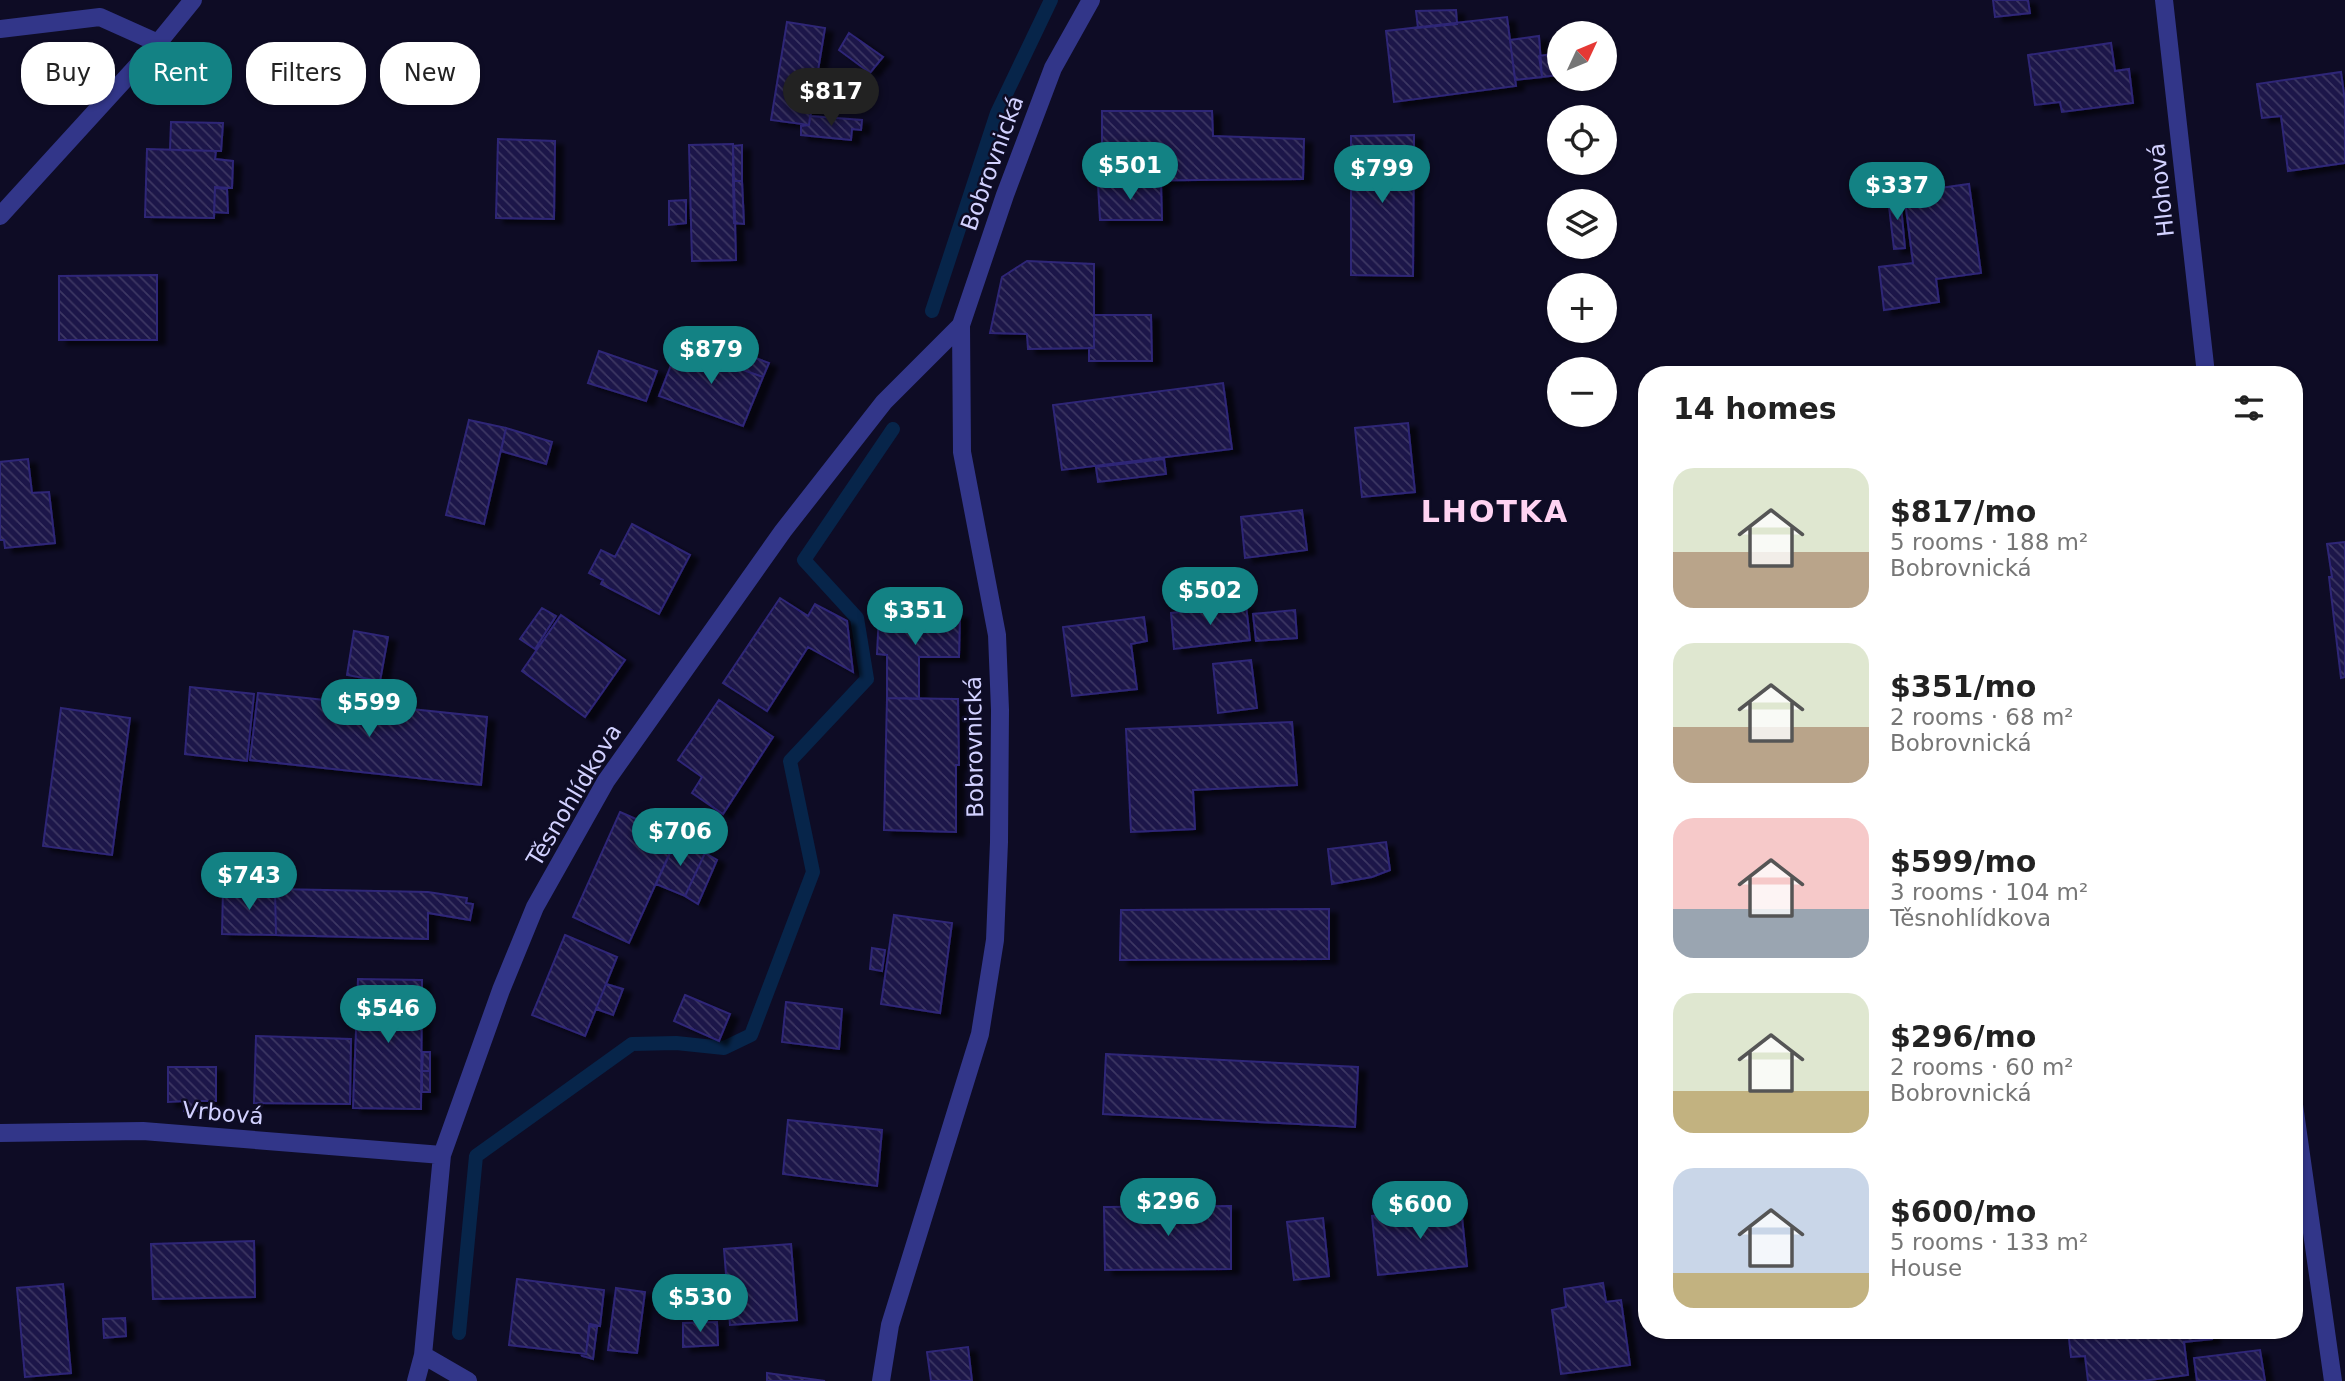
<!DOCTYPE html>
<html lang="en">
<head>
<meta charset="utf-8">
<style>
	body { margin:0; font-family:"DejaVu Sans",sans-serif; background:#f2f2f2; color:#222; height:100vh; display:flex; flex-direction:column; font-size:26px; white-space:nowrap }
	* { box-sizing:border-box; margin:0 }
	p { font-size:23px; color:#767676 }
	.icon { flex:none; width:38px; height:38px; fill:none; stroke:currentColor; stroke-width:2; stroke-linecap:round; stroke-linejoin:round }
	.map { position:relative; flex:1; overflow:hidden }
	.panel { position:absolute; left:1638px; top:366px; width:665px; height:973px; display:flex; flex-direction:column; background:#fff; border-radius:28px; box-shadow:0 2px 5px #0004 }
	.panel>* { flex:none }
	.top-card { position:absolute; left:21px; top:42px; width:665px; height:63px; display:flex; gap:14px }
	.needle { width:46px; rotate:46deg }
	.tools { position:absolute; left:1547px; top:21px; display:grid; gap:14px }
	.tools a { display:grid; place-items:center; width:70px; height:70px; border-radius:50%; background:#fff; box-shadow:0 2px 5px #0004; font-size:35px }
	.price { position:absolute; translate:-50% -60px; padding:0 16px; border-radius:24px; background:#138284; color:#fff; font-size:23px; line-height:46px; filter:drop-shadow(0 2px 4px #0008) }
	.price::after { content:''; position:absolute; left:50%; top:42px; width:21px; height:16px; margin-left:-10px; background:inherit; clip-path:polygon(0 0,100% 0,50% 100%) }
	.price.on { background:#222; color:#fff }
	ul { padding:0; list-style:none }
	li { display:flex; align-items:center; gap:21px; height:175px; padding:0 35px }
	li span { display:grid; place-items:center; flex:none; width:196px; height:140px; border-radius:21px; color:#555 }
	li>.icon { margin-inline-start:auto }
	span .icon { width:84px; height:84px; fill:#fffc; stroke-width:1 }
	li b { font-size:30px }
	h2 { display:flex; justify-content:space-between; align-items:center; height:84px; padding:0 35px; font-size:30px }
	.pill { padding:0 24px; border-radius:28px; background:#fff; box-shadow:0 2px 5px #0004; font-size:24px; line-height:63px }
	.pill.on { background:#138284; color:#fff }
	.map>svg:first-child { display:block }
</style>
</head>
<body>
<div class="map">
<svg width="2345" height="1381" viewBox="0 0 2345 1381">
	<defs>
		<pattern id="building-back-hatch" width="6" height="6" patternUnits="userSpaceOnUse" patternTransform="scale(1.75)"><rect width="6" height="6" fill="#1c1648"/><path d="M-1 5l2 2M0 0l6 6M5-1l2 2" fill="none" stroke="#3c3763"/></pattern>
		<filter id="shadow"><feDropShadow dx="8" dy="4.5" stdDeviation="2" flood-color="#0009"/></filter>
	</defs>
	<rect width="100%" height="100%" fill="#0e0c25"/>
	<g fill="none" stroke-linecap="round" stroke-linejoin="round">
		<path stroke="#07254a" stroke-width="14" d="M932 311 997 113 1051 0
			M459 1333 476 1156 632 1044 676 1043 724 1048 751 1035 813 872 790 761 867 679 857 618 804 560 893 429"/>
	</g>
	<path fill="url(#building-back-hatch)" stroke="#2f2677" stroke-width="2" filter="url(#shadow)" d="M1993 0H2028L2030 13 1995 17Z
		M1456 10 1457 24 1418 28 1416 11Z
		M1507 17 1516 86 1394 102 1386 31Z
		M787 22 825 28 809 125 771 120Z
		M849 33 883 57 870 73 839 50Z
		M1539 36 1542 77 1515 80 1510 40Z
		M2111 43 2115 71 2129 69 2133 103 2062 112 2060 102 2035 105 2028 55Z
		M1559 53V75L1542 77 1539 56Z
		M2341 72 2345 101V163L2288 171 2281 116 2262 118 2257 84Z
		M1102 111H1212L1213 136 1304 139 1303 179 1102 181Z
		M810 116 862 120 861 130 852 129 851 140 801 135V126L809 125Z
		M171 122 223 123 221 151 170 150Z
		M1414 135 1413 276 1351 275V136Z
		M498 139 555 141 554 219 496 218Z
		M733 144 736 260 692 261 689 145Z
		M742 145V181H733V146Z
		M147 149 216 151 215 159 233 161 232 188 215 187 214 218 145 217Z
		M1931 167 1934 189 1904 193V194L1888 198 1885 173Z
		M733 181H742L744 224 734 223Z
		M1161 183 1162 220H1100L1098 184Z
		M1969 184 1981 273 1936 279 1939 302 1884 310 1879 267 1913 263 1904 193Z
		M215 188 227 189 228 213 214 212Z
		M1900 195 1905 248 1894 249 1888 198Z
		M686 200V223L669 225V201Z
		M1027 261 1094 264V348L1028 349 1027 334 990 333 1002 277Z
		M157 275V340H59V276Z
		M1094 315H1151L1152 361H1089V348H1094Z
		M683 331 769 363 763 377 678 347Z
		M678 347 763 377 743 426 659 396Z
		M599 351 657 371 646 401 588 383Z
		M1223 383 1232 449 1062 470 1053 405Z
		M469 420 506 428 484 524 446 515Z
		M1408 423 1415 492 1362 497 1355 428Z
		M506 428 552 442 546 464 501 451Z
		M28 459 32 493 49 492 55 543 5 548 4 540H0V462Z
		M1164 459 1166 474 1098 482 1096 467Z
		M1302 510 1307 550 1245 558 1241 517Z
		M632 524 690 555 659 614 601 584 603 580 589 573 601 550 615 557Z
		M2345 542V677L2341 678 2329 577H2332L2327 544Z
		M780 598 808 616 815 604 847 621 853 672 808 647 767 711 723 683Z
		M1246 605 1250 640 1174 649 1171 613Z
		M542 608 556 616 535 649 520 639Z
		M1295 610 1297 638 1256 641 1253 614Z
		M894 612 960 614 959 657H919V699L887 698V655L877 654 879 614H893Z
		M561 615 625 660 585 717 522 671Z
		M1144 617 1147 641 1131 644 1137 689 1072 696 1063 627Z
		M354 631 388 637 380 681 347 675Z
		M1251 660 1257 708 1218 713 1213 664Z
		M190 687 254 694 247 761 185 754Z
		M258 693 487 717 481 785 250 760Z
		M887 698 958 699 959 765H956V832L884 830Z
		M719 700 773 737 723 814 692 793 702 777 678 760Z
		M61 708 130 718 112 855 43 846Z
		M1292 722 1297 785 1193 790 1195 829 1131 832 1126 729Z
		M620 812 677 837 629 943 573 917Z
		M676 840 705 853 685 896 656 884Z
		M1386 842 1390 870 1372 877 1332 884 1328 849Z
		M705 853 717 860 698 904 685 896Z
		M223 888 275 889 276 935 222 934Z
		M275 889 428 892 467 898 466 903 473 904 470 920 428 913V939L276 935Z
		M1329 909V959L1120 960 1121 910Z
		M894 915 952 923 940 1013 881 1004Z
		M565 935 617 957 585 1036 532 1015Z
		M872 948 885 950 882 971 870 969Z
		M358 979 422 980 421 1109 353 1108Z
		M606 984 623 989 613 1015 596 1009Z
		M685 995 730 1014 719 1041 674 1021Z
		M786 1002 842 1009 839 1049 782 1042Z
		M256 1036 351 1039 350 1104 254 1103Z
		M423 1052H430V1071H422Z
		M1106 1054 1358 1067 1355 1127 1103 1114Z
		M168 1067H216V1101H200L199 1111H184L185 1101 168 1102Z
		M422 1071H430V1092H422Z
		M788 1120 882 1130 877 1186 783 1174Z
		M1231 1206V1269L1105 1270 1104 1207Z
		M1461 1207 1467 1266 1378 1275 1372 1216Z
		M1323 1218 1329 1276 1294 1280 1287 1222Z
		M254 1241 255 1297 153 1299 151 1244Z
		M791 1244 797 1320 730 1325 724 1249Z
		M517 1279 604 1290 600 1326 590 1324 586 1354 509 1345Z
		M1603 1283 1606 1302 1621 1300 1630 1365 1561 1374 1552 1310 1566 1307 1564 1289Z
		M63 1284 71 1373 25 1377 17 1288Z
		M616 1288 645 1292 637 1353 608 1350Z
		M125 1318 126 1336 104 1338 103 1319Z
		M717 1322 718 1345 683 1347V1323Z
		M589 1326 597 1327 593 1359 582 1356 581 1354H586Z
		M2068 1330H2211L2212 1339 2184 1342 2188 1375 2142 1381H2088L2085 1356 2071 1357Z
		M968 1347 972 1381H931L927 1352Z
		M2260 1350 2265 1381H2197L2194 1358Z
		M767 1373 825 1381H767Z"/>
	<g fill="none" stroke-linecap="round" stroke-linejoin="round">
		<path stroke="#323689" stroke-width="18" d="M2164 0 2206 374
			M0 29 100 17 158 43
			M0 216 158 43 193 0
			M2294 1105 2333 1381
			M0 1133 143 1131 442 1155
			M423 1355 468 1381
			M416 1381 423 1355 442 1155 501 990 535 907 606 781 783 531 884 402 961 325
			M881 1381 890 1325 980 1034 995 940 999 842 1000 710 997 635 962 452 961 325 1005 195 1053 68 1091 0"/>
	</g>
	<g text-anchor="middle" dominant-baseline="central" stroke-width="5" stroke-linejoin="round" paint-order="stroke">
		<g font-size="23" fill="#d2d1ff" stroke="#0e0c25">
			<text transform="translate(992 163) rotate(-70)">Bobrovnická</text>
			<text transform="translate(2161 190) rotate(-96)">Hlohová</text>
			<text transform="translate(974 747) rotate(-91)">Bobrovnická</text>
			<text transform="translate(574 795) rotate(-59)">Těsnohlídkova</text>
			<text transform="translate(223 1113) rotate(5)">Vrbová</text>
		</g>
		<g font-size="30" font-weight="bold" letter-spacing="2" fill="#ffd3f2" stroke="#0e0c25">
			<text x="1495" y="511">LHOTKA</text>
		</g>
	</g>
</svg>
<div class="tools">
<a><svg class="needle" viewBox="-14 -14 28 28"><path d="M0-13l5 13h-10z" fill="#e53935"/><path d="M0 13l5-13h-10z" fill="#767676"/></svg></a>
<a><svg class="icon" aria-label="locate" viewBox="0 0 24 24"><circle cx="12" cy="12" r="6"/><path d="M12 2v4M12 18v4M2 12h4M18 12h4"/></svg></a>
<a><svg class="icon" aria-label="layers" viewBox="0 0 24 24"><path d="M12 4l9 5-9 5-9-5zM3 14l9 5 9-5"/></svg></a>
<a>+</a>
<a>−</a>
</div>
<b class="price on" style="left:831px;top:128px">$817</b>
<b class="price" style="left:1130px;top:202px">$501</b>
<b class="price" style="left:1382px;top:205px">$799</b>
<b class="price" style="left:1897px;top:222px">$337</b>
<b class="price" style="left:711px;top:386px">$879</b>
<b class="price" style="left:1210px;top:627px">$502</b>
<b class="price" style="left:915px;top:647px">$351</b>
<b class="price" style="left:369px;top:739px">$599</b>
<b class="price" style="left:680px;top:868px">$706</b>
<b class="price" style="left:249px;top:912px">$743</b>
<b class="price" style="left:388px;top:1045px">$546</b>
<b class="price" style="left:1168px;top:1238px">$296</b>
<b class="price" style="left:1420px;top:1241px">$600</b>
<b class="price" style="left:700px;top:1334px">$530</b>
<div class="top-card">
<a class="pill">Buy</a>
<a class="pill on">Rent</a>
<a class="pill">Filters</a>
<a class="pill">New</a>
</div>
<section class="panel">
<h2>14 homes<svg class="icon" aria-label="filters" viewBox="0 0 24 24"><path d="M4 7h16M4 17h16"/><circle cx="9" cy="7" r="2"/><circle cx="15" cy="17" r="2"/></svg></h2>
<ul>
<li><span style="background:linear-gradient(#dfe7d0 60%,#b9a48a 0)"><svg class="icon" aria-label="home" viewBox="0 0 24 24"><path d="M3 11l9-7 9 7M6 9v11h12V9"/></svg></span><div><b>$817/mo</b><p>5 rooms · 188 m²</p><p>Bobrovnická</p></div></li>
<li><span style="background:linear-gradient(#dfe7d0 60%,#b9a48a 0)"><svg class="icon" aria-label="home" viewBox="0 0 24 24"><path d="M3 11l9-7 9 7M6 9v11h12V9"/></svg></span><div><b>$351/mo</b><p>2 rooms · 68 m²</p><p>Bobrovnická</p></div></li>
<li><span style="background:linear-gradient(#f6c9c9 65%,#9aa5b1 0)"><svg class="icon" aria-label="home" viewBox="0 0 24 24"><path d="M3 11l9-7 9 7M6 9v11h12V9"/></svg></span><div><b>$599/mo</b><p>3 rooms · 104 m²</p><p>Těsnohlídkova</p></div></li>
<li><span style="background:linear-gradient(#dfe7d0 70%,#c2b280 0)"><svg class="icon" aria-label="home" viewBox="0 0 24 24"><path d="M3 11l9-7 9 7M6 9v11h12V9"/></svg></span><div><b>$296/mo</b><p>2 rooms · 60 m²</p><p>Bobrovnická</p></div></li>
<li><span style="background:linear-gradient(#c9d6e8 75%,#c2b280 0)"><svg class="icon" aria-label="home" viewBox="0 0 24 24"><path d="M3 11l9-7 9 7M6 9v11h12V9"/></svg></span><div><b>$600/mo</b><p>5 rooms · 133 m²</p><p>House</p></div></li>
</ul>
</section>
</div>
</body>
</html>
